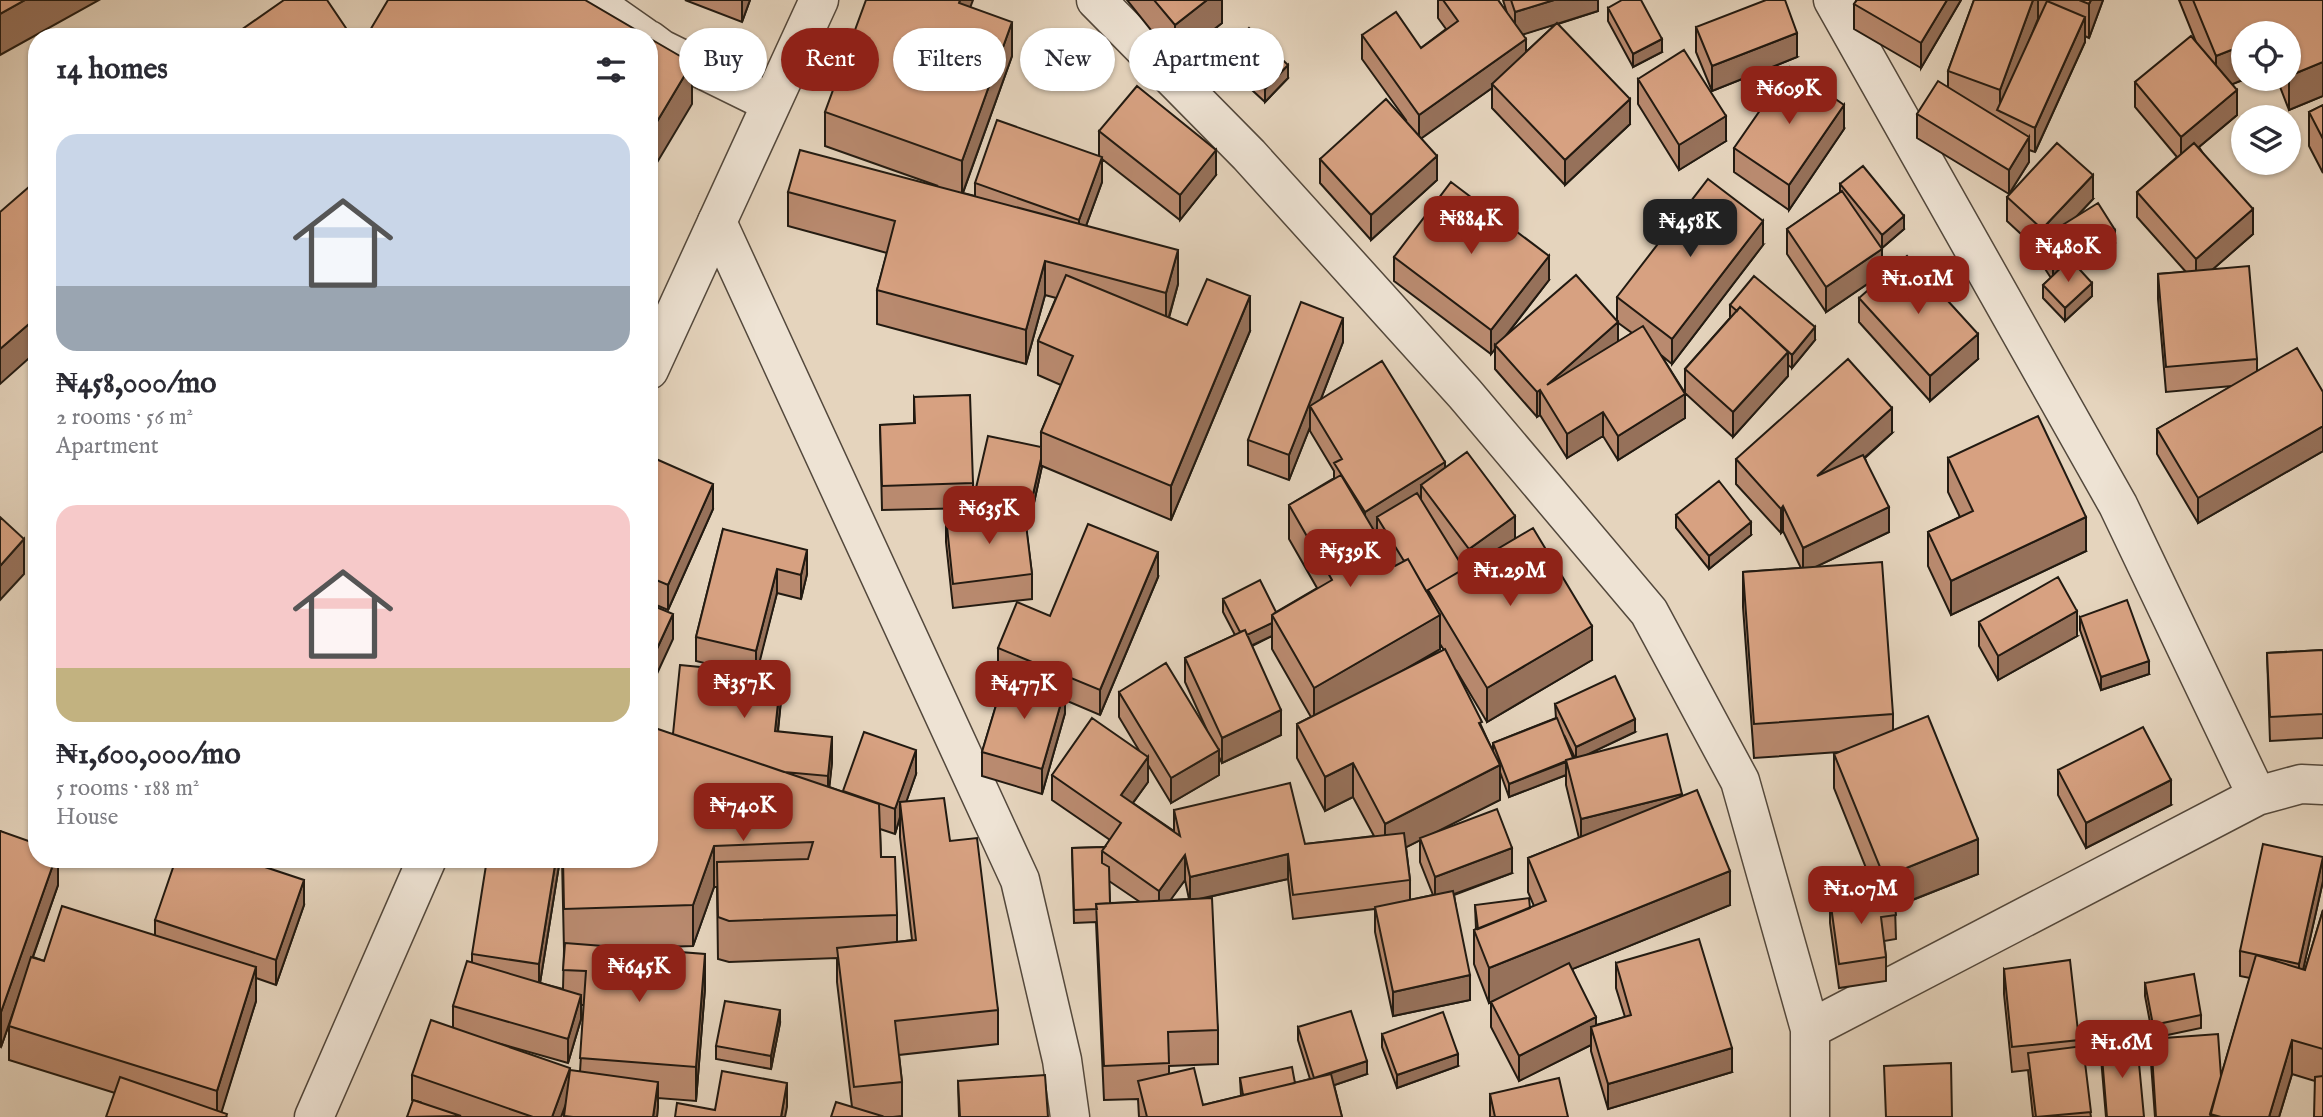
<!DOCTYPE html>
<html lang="en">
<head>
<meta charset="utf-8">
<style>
	body { margin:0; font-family:"IM FELL English",serif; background:#f7f7f7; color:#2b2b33; height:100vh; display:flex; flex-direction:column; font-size:26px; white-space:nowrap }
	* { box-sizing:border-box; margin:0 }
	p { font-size:23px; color:#7c7c81 }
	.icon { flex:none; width:38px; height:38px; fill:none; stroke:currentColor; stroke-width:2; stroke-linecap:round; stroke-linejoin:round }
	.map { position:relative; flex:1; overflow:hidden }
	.details { position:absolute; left:28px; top:28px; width:630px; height:840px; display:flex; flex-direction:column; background:#fff; border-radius:28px; box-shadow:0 2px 5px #0004 }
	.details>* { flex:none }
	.hud { position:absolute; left:679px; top:28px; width:665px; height:63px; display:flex; gap:14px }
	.buttons { position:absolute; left:2231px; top:21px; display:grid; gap:14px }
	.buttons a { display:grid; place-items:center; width:70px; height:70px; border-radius:50%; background:#fff; box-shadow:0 2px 5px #0004; font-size:35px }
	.price { position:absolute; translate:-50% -60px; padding:0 16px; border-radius:14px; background:#8f2418; color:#fff; font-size:23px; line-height:46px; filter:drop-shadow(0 2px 4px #0008) }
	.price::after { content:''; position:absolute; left:50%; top:42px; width:21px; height:16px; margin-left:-10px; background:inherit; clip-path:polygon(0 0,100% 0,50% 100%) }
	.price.on { background:#222; color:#fff }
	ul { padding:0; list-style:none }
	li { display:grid; align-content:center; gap:14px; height:371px; padding:0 28px }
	li span { display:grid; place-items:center; height:217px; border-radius:21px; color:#555 }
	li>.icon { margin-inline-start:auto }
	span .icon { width:126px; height:126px; fill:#fffc; stroke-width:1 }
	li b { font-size:30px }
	h2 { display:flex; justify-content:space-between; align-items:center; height:84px; padding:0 28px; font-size:30px }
	.tag { padding:0 24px; border-radius:32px; background:#fff; box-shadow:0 2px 5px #0004; font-size:24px; line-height:63px }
	.tag.on { background:#8f2418; color:#fff }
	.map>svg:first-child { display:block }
</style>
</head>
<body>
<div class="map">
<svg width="2323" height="1117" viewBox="0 0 2323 1117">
	<rect width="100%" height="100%" fill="#e5d4bd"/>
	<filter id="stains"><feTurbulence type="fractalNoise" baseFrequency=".00286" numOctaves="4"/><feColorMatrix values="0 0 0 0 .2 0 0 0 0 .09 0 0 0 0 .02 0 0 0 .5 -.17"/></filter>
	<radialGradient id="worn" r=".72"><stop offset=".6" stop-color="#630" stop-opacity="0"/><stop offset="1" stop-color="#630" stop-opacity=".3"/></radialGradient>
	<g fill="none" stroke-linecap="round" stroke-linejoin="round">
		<g stroke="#53483c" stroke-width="41">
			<path id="minor" d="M591 0 644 37
				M1096 0 1249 155 1465 394 1649 612 1740 781 1810 1029V1117
				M1833 0 2118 505 2257 796
				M649 40 661 49 771 103
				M717 222 1020 880 1062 1060 1070 1117
				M1810 1029 2257 796 2301 784 2323 785"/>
		</g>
		<g stroke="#53483c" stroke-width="41">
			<path id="tertiary" d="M649 370 819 0
				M314 1117 427 859"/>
		</g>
		<use href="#minor" stroke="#eee3d4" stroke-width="38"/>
		<use href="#tertiary" stroke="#eee3d4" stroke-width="38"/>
	</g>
	<path fill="#b98a6f" stroke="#221a11" stroke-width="2" fill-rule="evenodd" d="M685 0H750L742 22Z
		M1127 0H1222V23L1175 60Z
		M1438 0H1498L1507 13 1503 0H1598V11L1558 24 1630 124 1565 185 1492 108V88L1421 138 1437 180 1371 240 1320 183V159L1406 120 1362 59V35L1421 48 1446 29 1438 18ZM1556 24 1526 52 1523 34Z
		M1857 0H1961L1921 68 1854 29V4Z
		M1974 0H2103L2089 38 2085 36V42L2035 152 2029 150V162L2009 194 1917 138V114L1948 87V71Z
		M2179 0H2323V96L2289 110 2277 79H2289V33H2244L2245 79 2232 84 2237 115 2199 147 2253 234 2213 269 2257 359V371L2323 392V451L2198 523 2157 454V429L2232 386 2166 392 2158 299V274L2186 272 2137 217V192L2177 157 2135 107V82L2196 42Z
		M970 7 1012 56 963 193 975 196V183L1099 156V131L1216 175 1180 220 1102 159V182L1086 226 1178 284 1169 318 1187 325 1250 331 1171 520 1042 466 1032 512 1024 511 1032 574V599L953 608 946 542V517L1016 509 976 501V488L1041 447V432L1061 385 1038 375V341L1056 298 1045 295 1026 364 877 324V290L887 253 788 226V192L938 186 825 146V112Z
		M1608 8 1662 52 1633 67 1608 21Z
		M1696 27 1797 57 1712 91 1696 52Z
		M1226 53 1288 78 1265 102 1226 66Z
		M1638 79 1726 141 1679 170 1638 104Z
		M2323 105V173L2309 146V112Z
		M37 108V136L30 125V112Z
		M1844 129 1789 210 1734 172V148Z
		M1840 184 1904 229 1882 248V274L1826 312 1787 254V229L1840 193Z
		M2007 197 2093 199 2077 216 2115 243 2077 267 2092 296 2065 321 2043 298V285L2051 278 2036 255V248L2007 221Z
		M1763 245 1672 364 1661 355 1685 393V369L1730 318V305L1815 340 1792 368 1788 365V376L1733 437 1685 393V418L1618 460 1603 436 1567 458 1540 415 1537 417 1495 369V349L1491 354 1394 281V257L1549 280 1506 336 1618 342 1632 333 1617 322V297Z
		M1859 298 1978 359 1930 401 1859 322Z
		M1343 342 1321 399 1445 467 1515 539 1592 660 1487 722 1456 670 1493 752V743L1556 718 1555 704 1635 732 1586 755 1682 796 1730 905 1572 969 1596 1025 1625 1017 1616 988V963L1732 1072 1608 1109 1591 1051V1045L1519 1081 1491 1027V1002L1495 1000 1489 1003 1474 964V930L1476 929 1475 905 1530 908 1534 906 1528 892V858L1579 838 1566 785V775L1509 797 1500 772V800L1437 831 1512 873 1454 895 1470 1000 1393 1016 1375 932V909L1293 919 1288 879 1200 899 1218 1030V1064L1169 1066V1074L1203 1105 1241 1096 1240 1078 1295 1083 1310 1079 1298 1040V1027L1367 1074 1334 1085 1342 1117H1139L1138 1099 1104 1100 1096 922 1074 923 1072 848 1105 847 1110 840 1052 800V775L1140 752 1119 717V692L1206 728 1185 682V658L1235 635 1223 612V599L1276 612 1317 588 1289 539V505L1334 478V471L1310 431V427L1289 480 1248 465V440ZM1272 636V649L1311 717 1297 724V758L1325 811 1353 797 1374 836 1305 844 1174 810V831L1133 803 1148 782V765L1171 803 1219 775V757L1222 763 1281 735 1252 646ZM1440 644 1444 650 1414 665 1440 649ZM1564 735 1575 758H1573ZM1420 840V862L1433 895 1410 900V880L1406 847ZM1185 880 1189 899 1170 900ZM1109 881 1140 902 1110 903Z
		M914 397 973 483V508L882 510 880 425 914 424Z
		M1892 433 1865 458 1889 532 1815 567 1893 714V730L1978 874 1895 907 1896 939 1884 941 1886 957V981L1839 988 1830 923V899L1876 893 1834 788V754L1839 752 1754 758 1743 607V572L1801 568 1783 531 1781 533 1736 484V459Z
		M1948 458 2086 551 1951 615 1928 566V532L1960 517 1948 492Z
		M649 473 713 509 668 610 649 602Z
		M1676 515 1751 535 1709 569 1676 528Z
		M723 529 807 574 801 599 777 593 756 673 781 700 778 732 832 762 829 787 843 792 916 774 906 802 950 841 998 1010V1044L899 1055 902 1082V1116L893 1117H831L852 1107 837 982V958L729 962 718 959 717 887H714L693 946 634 948 705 988 696 1101 658 1098 657 1117H564L565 1105 561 1117H407L420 1102 412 1100V1075L453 1028V1006L472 963V954L560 859 540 983 563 989 564 950 562 859H649L673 734 733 670 696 661V637ZM900 817V837L912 940 897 942V915L881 857 880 829 895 834ZM581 1005H584L580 1072 570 1071 494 1042 568 1063 581 1019Z
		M1158 577 1100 715 1065 700V713L1042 794 982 776V752L1005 676 998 673V648L1050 616Z
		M2080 617 2149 674 2101 690 2080 630Z
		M1979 622 2077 636 1998 680 1979 646Z
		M2323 650V738L2270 741 2267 653Z
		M2058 770 2171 805 2086 848 2058 795Z
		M0 831 58 859V885L33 957 44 961 155 935V920L304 905 276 985 256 978V1001L221 1112 227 1117 115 1093 9 1060V1026L19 996 1 1047 0 1046Z
		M326 859H339L335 865Z
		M2323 881 2303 969 2305 970 2323 910V1117L2315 1081 2292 1074 2279 1117H2155L2151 1063V1039L2221 1076 2250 978 2240 976V951Z
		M2004 969 2079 1040V1047L2091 1117H2033L2028 1070 2012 1072 2004 994Z
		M2145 983 2201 1015V1028L2153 1038 2145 996Z
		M780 1023 771 1069 716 1059V1046Z
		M1382 1034 1458 1066 1397 1088 1382 1047Z
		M2101 1045 2144 1117H2106L2101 1058Z
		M958 1081 1048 1117H959Z
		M1490 1094 1568 1117H1490Z"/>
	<path fill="#96715a" stroke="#221a11" stroke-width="2" d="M25 0H99L0 55V14Z
		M742 0H750L742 22Z
		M960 0H973L959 37V3Z
		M1207 0H1222V23L1175 60V25Z
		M1554 0H1598V11L1515 37V12Z
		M1947 0H1961L1921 68V43Z
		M2033 0H2038V19L2000 112V90Z
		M2091 0H2103L2089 38V4Z
		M2085 17V42L2035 152V128Z
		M1012 22V56L962 195V161Z
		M1797 33V57L1712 91V66Z
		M1526 39V64L1492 84V88L1419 140V115Z
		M1662 39V52L1633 67V54Z
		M2244 45V79H2245L2216 91V56Z
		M2323 62V96L2289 110V76Z
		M692 63V104L649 176V135Z
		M1288 65V78L1265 102V89Z
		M2237 90V115L2181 162V137Z
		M1630 99V124L1565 185V160Z
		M1844 105V129L1789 210V185Z
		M1726 116V141L1679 170V145Z
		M2029 137V162L2009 194V170Z
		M1216 150V175L1180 220V195Z
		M1437 156V180L1371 240V215Z
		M1102 157V182L1079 245V220Z
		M2093 175V199L2042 253V229Z
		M2253 209V234L2196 284V259Z
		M1904 216V229L1882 248V235Z
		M1763 221V245L1672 364V339Z
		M2115 230V243L2053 282V269Z
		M1882 249V274L1826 312V287Z
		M1178 250V284L1166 327V293Z
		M1549 256V280L1497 347 1495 345V349L1491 354V330Z
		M1045 261V295L1026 364V330Z
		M2092 283V296L2065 321V308Z
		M1250 296V331L1171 520V486Z
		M37 317V351L0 384V349Z
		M1343 318V342L1315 414 1310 406V427L1289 480V455Z
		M1618 322V347L1547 385Z
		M1815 327V340L1792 368V355Z
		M1978 334V359L1930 401V376Z
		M1788 352V376L1733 437V412Z
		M1540 390V415L1537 417V392Z
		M1685 394V418L1618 460V436Z
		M1892 408V433L1817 500V476Z
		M1603 412V436L1567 458V434Z
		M2323 426V451L2198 523V498Z
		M1041 459V466H1042L1032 512V499Z
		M1445 462V487L1421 485V502L1377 517V529L1365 536V512Z
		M713 484V509L668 610V585Z
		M1783 506V531L1781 533V509Z
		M1889 507V532L1803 573V548Z
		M1515 516V540L1469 574V549Z
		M2086 517V551L1951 615V581Z
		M1751 522V535L1709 569V556Z
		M24 539V574L0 600V566Z
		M807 550V574L801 599V575Z
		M1158 552V577L1100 715V690Z
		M777 569V593L756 676V651Z
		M2077 611V636L1998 680V656Z
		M673 614V639L649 691V666Z
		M1440 615V649L1314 722V688Z
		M1272 623V636L1242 650V637Z
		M1592 626V660L1487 722V688Z
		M2149 661V674L2101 690V677Z
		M781 675V700L775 756V731Z
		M1065 689V713L1042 794V769Z
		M1281 710V735L1222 763V738Z
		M1635 719V732L1576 760V747Z
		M832 737V762L828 801V776Z
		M916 750V774L902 814 900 802V817L895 834V809Z
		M1219 750V775L1171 803V778Z
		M1148 757V782L1121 819V795Z
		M1566 762V775L1509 797V784Z
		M1353 763V797L1325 811V777Z
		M1500 765V800L1385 858V824Z
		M2171 780V805L2086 848V823Z
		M1682 794V819L1581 844V819Z
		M1978 839V874L1884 911V877Z
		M714 846V887L693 946V905Z
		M1512 848V873L1435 901V877Z
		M1288 854V879L1190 901V877Z
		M1185 855V880L1159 916V891Z
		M2323 857V881L2299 988V964Z
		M55 859H58V885L1 1047V1012Z
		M556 859H560L539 989V964Z
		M1730 871V905L1489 1003V968Z
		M304 880V905L276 985V960Z
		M705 954V988L696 1101V1067Z
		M256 967V1001L220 1117H217V1091Z
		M1470 975V1000L1393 1016V992Z
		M581 995V1019L568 1063V1039Z
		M780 1010V1023L771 1069V1056Z
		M1596 1017V1042L1591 1027V1045L1519 1081V1056Z
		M2292 1040V1074L2279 1117H2269Z
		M1732 1048V1072L1608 1109V1084Z
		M1458 1054V1066L1397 1088V1075Z
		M1367 1061V1074L1314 1092V1079Z
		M570 1068V1093L561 1117H552Z
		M658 1082V1107L657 1117H653Z
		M787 1083V1107L785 1117H781Z"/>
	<path fill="#d7a181" stroke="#221a11" stroke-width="2" d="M0 0H25L0 14Z
		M284 0H327L352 37H231Z
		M388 0H585L648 37H366Z
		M866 0H960L959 3 1012 22 962 161 825 112Z
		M1154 0H1207L1175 25Z
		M1443 0H1498L1526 39 1419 115 1362 35 1396 12 1421 48 1458 21Z
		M1511 0H1554L1515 12Z
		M1622 0H1641L1662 39 1633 54 1608 8Z
		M1766 0H1785L1797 33 1712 66 1696 27Z
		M1857 0H1947L1921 43 1854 4Z
		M1974 0H2033L2000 90 1948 71Z
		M2079 0H2091L2089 4Z
		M2193 0H2323V62L2289 76V33H2244V45L2216 56Z
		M2047 1 2085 17 2035 128 1997 110Z
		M1557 23 1630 99 1565 160 1492 84Z
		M1249 28 1288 65 1265 89 1226 53Z
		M2191 36 2237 90 2181 137 2135 82Z
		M649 38 692 63 649 135Z
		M1684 50 1726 116 1679 145 1638 79Z
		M1790 67 1844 105 1789 185 1734 148Z
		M1938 81 2029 137 2009 170 1917 114Z
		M1137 86 1216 150 1180 195 1099 131Z
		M1386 99 1437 156 1371 215 1320 159Z
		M2323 105V139L2309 112Z
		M37 108V123L30 112Z
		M997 120 1102 157 1079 220 975 183Z
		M2057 143 2093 175 2042 229 2007 197Z
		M2194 143 2253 209 2196 259 2137 192Z
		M800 150 1178 250 1166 293 1045 261 1026 330 877 290 895 221 788 192Z
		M1863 166 1904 216 1882 235 1840 184Z
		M1708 179 1763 221 1672 339 1617 297Z
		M37 180V317L0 349V212Z
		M1451 182 1549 256 1491 330 1394 257Z
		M1842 191 1882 249 1826 287 1787 229Z
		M2098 203 2115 230 2053 269 2036 242 2041 239 2042 240 2048 234Z
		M1907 256 1978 334 1930 376 1859 298Z
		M2070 259 2092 283 2065 308 2043 285Z
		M2249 266 2257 359 2166 367 2158 274Z
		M1066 275 1187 325 1207 279 1250 296 1171 486 1041 432 1073 356 1038 341Z
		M1576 275 1618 322 1547 385 1643 326 1685 394 1618 436 1603 412 1567 434 1540 390 1537 392 1495 345Z
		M1754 276 1815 327 1792 355 1740 307 1737 311 1730 305Z
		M1301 302 1343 318 1289 455 1248 440Z
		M1740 307 1788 352 1733 412 1685 369Z
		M2297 348 2323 392V426L2198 498 2157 429Z
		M1848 359 1892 408 1817 476 1863 455 1889 507 1803 548 1783 506 1781 509 1736 459Z
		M1382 361 1445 462 1365 512 1334 463 1342 459 1310 406Z
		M970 395 973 483 882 486 880 425 915 423 914 397Z
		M2038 416 2086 517 1951 581 1928 532 1973 511 1948 458Z
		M988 436 1041 447V459L1032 499 976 488Z
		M1467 452 1515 516 1469 549 1421 485Z
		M656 459 713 484 668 585 649 577V473Z
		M1341 475 1395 566 1408 559 1440 615 1314 688 1272 615 1332 580 1289 505Z
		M1719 481 1751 522 1709 556 1676 515Z
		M1417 493 1464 569 1426 591 1408 559 1404 561 1377 517Z
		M1024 508 1032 574 953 584 946 517Z
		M0 517 24 539 0 566Z
		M1088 524 1158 552 1100 690 998 648 1017 602 1050 616Z
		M1533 528 1592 626 1487 688 1428 590Z
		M723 529 807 550 801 575 777 569 756 651 696 637Z
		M1882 562 1893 714 1754 724 1743 572Z
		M2058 577 2077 611 1998 656 1979 622Z
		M1260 580 1276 612 1272 615V623L1247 635 1245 630 1240 632 1223 599Z
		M2127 600 2149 661 2101 677 2080 617Z
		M649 604 673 614 649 666Z
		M1245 630 1281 710 1222 738 1185 658Z
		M1445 649 1482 722 1479 723 1500 765 1385 824 1353 763 1325 777 1297 724Z
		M2323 650V714L2270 717 2267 653Z
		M1166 663 1219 750 1171 778 1119 692Z
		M680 665 781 675 775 731 832 737 828 776 784 772 673 734Z
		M1006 672 1065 689 1042 769 982 752Z
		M1615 676 1635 719 1576 747 1555 704Z
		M1928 716 1978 839 1884 877 1834 754Z
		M1092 718 1148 757 1121 795 1180 836 1174 810 1290 783 1305 844 1404 833 1410 880 1293 895 1288 854 1190 877 1185 855 1159 891 1102 851 1121 823 1052 775Z
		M1557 718 1573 758 1566 760V761L1509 784 1493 743Z
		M649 726 879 804 881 857H895L897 915 729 921 718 917 717 862 808 859 813 842 714 846 693 905 564 909 563 859H649Z
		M2143 727 2171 780 2086 823 2058 770Z
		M864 732 916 750 895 809 843 791Z
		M1667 734 1682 794 1581 819 1566 760Z
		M1697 790 1730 871 1489 968 1474 930 1546 901 1528 858Z
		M944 798 950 841 977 838 998 1010 895 1021 902 1082 854 1087 837 948 916 940 900 802Z
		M1497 809 1512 848 1435 877 1420 838Z
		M0 831 37 844V859H55L1 1012H0Z
		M2263 844 2323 857 2299 964 2240 951Z
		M1105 847 1102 851V863L1109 867 1110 903 1096 904 1097 909 1074 910 1072 848Z
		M176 859H241L304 880 276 960 155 920Z
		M487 859H556L539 964 472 954Z
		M1453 891 1470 975 1393 992 1375 907Z
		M1893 891 1896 915 1881 917 1886 957 1839 964 1830 899Z
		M1212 898 1218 1030 1168 1032 1169 1063 1104 1066 1096 904Z
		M1529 898 1530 908 1478 929 1475 905Z
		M62 906 256 967 217 1091 9 1026 31 957 44 961Z
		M2323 910V1049L2292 1040 2269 1117H2221L2210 1114 2256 955 2305 970Z
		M1699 939 1732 1048 1608 1084 1591 1027 1631 1015 1616 963Z
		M565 943 705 954 696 1067 580 1058 586 971 563 970Z
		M2070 960 2079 1040 2012 1047 2004 969Z
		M467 961 581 995 568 1039 453 1006Z
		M1569 963 1596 1017 1519 1056 1491 1002Z
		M2194 974 2201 1015 2153 1025 2145 983Z
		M725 1001 780 1010 771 1056 716 1046Z
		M1351 1011 1367 1061 1314 1078 1298 1027Z
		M1443 1012 1458 1054 1397 1075 1382 1034Z
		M431 1020 570 1068 552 1117H533L412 1075Z
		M2218 1034 2221 1076 2210 1117H2156L2151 1039Z
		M2137 1042 2144 1117H2107L2101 1045Z
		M2083 1046 2091 1112 2036 1117 2028 1053Z
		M1951 1063 1952 1117H1886L1884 1066Z
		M1292 1067 1295 1083 1243 1095 1240 1078Z
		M1194 1068 1203 1105 1331 1074 1342 1117H1147L1138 1081Z
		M570 1070 658 1082 653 1117H573L564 1116Z
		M722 1071 787 1083 781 1117H675L677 1103 715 1110Z
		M1045 1075 1048 1117H960L958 1081Z
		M2323 1076V1117H2314L2315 1077Z
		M120 1077 227 1114 226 1117H106Z
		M1559 1078 1568 1117H1495L1490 1094Z
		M413 1100 461 1116 407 1117Z
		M836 1102 882 1116 881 1117H831Z"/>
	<rect width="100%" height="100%" filter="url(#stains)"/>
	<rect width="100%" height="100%" fill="url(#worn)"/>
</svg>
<div class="buttons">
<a><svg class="icon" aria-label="locate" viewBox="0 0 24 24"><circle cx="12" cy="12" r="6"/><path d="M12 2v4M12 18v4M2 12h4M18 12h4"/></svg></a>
<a><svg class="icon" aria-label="layers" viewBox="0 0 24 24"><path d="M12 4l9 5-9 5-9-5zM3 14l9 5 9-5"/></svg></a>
</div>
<b class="price" style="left:1789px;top:126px">₦609K</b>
<b class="price" style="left:1471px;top:256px">₦884K</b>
<b class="price on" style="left:1690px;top:259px">₦458K</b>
<b class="price" style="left:2068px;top:284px">₦480K</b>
<b class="price" style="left:1918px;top:316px">₦1.01M</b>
<b class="price" style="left:989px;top:546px">₦635K</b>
<b class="price" style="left:1350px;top:589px">₦539K</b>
<b class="price" style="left:1510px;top:608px">₦1.29M</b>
<b class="price" style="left:744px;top:720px">₦357K</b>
<b class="price" style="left:1024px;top:721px">₦477K</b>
<b class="price" style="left:743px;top:843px">₦740K</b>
<b class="price" style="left:1861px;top:926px">₦1.07M</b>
<b class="price" style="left:639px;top:1004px">₦645K</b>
<b class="price" style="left:2122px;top:1080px">₦1.6M</b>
<div class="hud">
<a class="tag">Buy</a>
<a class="tag on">Rent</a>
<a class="tag">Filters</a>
<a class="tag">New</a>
<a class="tag">Apartment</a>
</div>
<section class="details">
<h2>14 homes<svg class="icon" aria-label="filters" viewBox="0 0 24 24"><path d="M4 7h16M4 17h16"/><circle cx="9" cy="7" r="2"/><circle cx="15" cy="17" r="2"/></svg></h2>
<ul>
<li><span style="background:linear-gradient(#c9d6e8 70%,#9aa5b1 0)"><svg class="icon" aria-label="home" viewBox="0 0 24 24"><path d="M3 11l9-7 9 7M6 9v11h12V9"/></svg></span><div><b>₦458,000/mo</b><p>2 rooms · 56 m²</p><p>Apartment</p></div></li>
<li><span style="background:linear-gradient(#f6c9c9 75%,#c2b280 0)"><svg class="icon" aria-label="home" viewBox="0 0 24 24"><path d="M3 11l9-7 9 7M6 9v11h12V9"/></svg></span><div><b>₦1,600,000/mo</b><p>5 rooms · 188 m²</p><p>House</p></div></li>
</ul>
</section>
</div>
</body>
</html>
